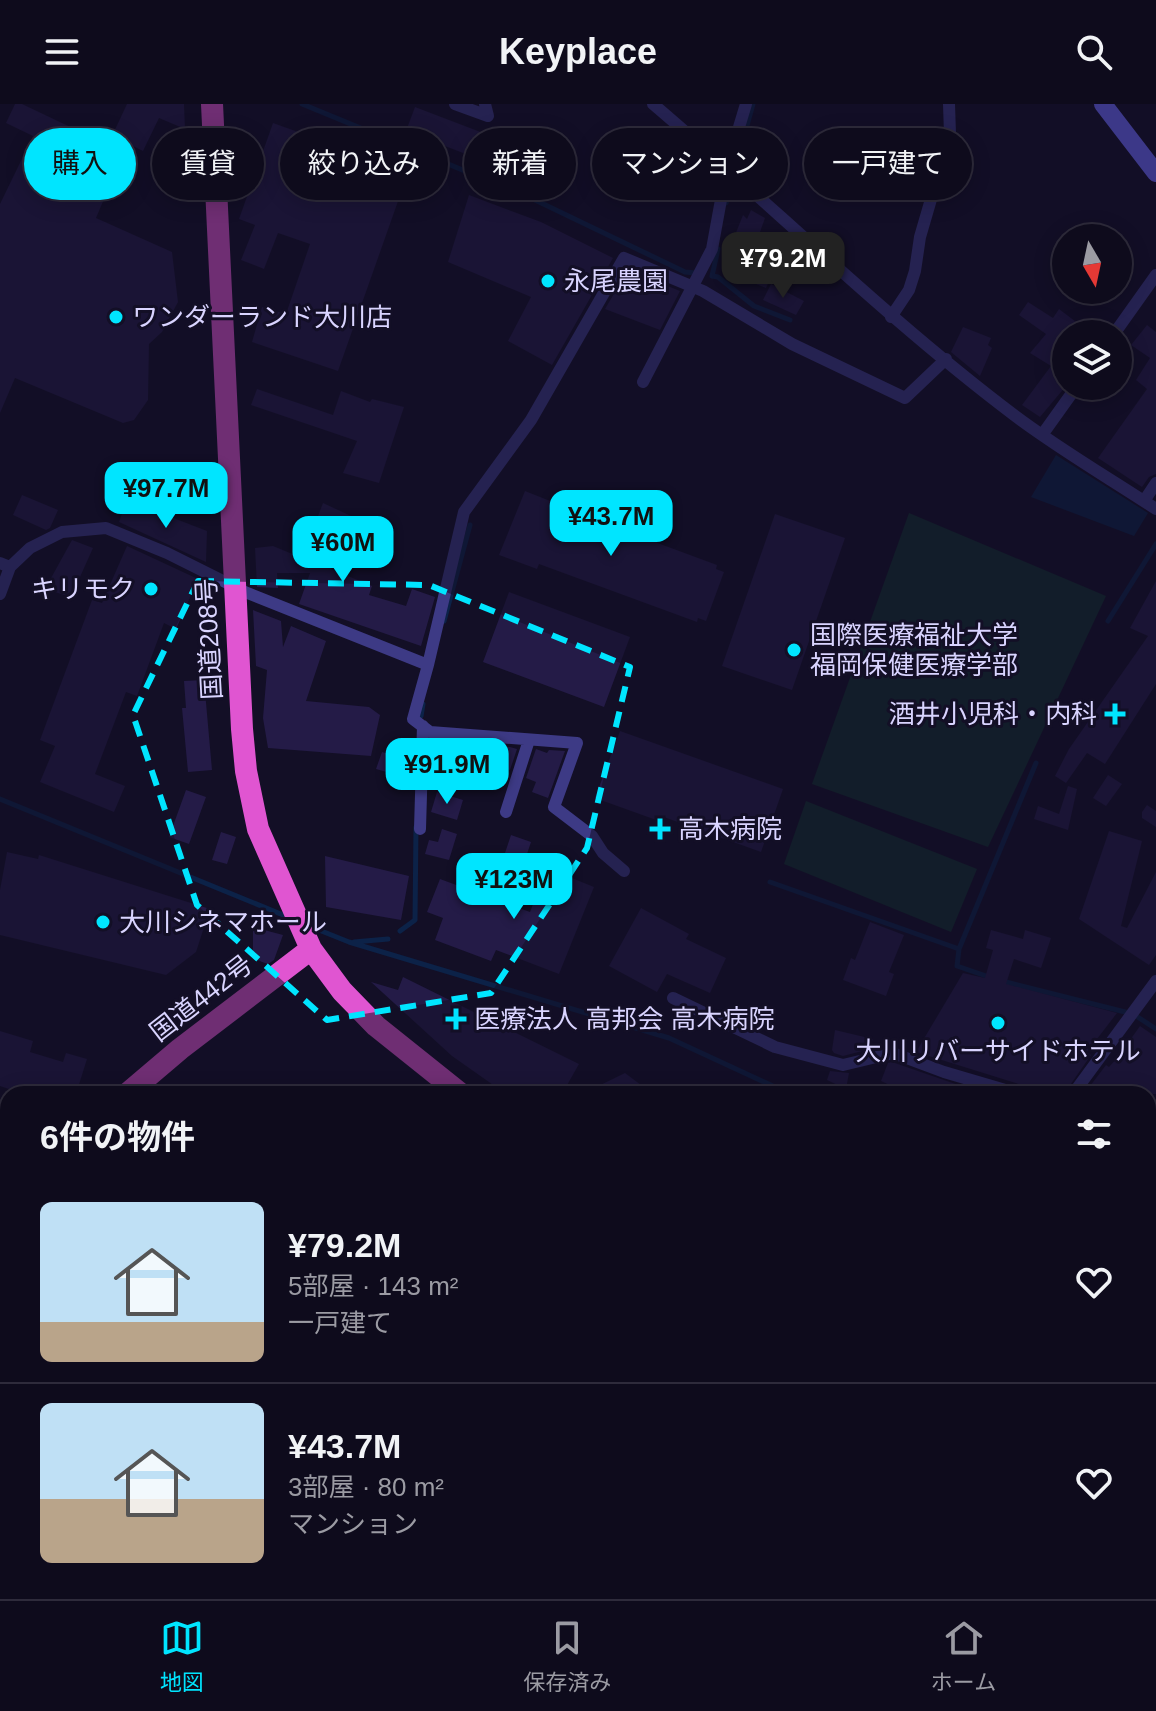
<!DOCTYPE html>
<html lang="ja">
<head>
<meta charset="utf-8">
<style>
	body { margin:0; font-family:Helvetica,"Noto Sans JP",sans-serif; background:#171425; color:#f1f3f6; height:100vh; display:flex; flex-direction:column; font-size:30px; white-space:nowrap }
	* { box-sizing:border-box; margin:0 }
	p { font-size:26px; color:#9b9ba3 }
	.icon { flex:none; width:44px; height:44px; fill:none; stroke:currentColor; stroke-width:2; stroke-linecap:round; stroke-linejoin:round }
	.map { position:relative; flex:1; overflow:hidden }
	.details { position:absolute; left:0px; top:982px; width:1156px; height:514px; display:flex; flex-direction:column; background:#0e0b1c; border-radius:24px 24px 0 0; box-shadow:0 4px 20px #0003,0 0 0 2px #2e2b3b }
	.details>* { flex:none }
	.guide { position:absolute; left:24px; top:24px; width:1108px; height:72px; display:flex; gap:16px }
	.needle { width:52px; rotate:171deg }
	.controls { position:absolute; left:1052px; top:120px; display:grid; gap:16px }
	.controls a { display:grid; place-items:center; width:80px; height:80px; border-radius:50%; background:#0e0b1c; box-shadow:0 4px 20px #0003,0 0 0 2px #2e2b3b; font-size:40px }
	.price { position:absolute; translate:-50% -68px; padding:0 18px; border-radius:16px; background:#00e5ff; color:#111; font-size:26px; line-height:52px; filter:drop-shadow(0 2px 4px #0008) }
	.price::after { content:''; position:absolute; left:50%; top:48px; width:24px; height:18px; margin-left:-12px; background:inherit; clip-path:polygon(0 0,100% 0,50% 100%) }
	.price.selected { background:#222; color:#fff }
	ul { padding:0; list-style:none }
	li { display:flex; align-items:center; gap:24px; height:200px; padding:0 40px }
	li+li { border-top:2px solid #2e2b3b }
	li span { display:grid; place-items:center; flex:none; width:224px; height:160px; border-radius:12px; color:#555 }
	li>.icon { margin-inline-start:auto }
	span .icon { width:96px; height:96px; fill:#fffc; stroke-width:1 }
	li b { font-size:34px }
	h2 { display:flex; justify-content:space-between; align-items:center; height:96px; padding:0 40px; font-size:34px }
	.chip { padding:0 28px; border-radius:36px; background:#0e0b1c; box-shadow:0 4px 20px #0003,0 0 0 2px #2e2b3b; font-size:28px; line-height:72px }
	.chip.selected { background:#00e5ff; color:#111 }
	header { display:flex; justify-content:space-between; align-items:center; height:104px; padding:0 40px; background:#0e0b1c; font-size:36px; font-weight:700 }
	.tab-bar { display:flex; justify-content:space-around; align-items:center; height:112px; border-top:2px solid #2e2b3b; background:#0e0b1c; font-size:22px; color:#9b9ba3 }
	.tab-bar a { display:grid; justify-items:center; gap:4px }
	.tab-bar .selected { color:#00e5ff }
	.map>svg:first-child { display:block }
</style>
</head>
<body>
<header><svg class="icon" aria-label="menu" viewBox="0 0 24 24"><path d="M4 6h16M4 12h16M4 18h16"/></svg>Keyplace<svg class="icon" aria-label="search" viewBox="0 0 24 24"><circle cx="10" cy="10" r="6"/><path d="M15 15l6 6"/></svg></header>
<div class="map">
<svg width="1156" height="1495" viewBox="0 0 1156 1495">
	<rect width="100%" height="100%" fill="#130f26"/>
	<path fill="#12302f" d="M909 409 1106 492 988 743 812 680Z
		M806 697 977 765 951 828 784 760Z"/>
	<path fill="#0c2248" d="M1056 351 1148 409 1134 432 1031 393Z
		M1156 1437V1495H1041L1050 1488H1148V1440Z"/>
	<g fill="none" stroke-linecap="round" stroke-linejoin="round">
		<path stroke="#0c2248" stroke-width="5" d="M302 0 533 95 685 168 696 169
			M739 50 753 0
			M726 99 732 81
			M718 145 712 172 718 173 754 202 790 216
			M444 517 470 421
			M1108 517 1156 440
			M421 612 423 600
			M0 695 288 813
			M770 778 959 845 1036 659
			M309 822 349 838 669 934 790 990
			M400 827 415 816 416 723
			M354 838 388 835
			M959 845 957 862 992 874
			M1002 877 1133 910 1156 925
			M0 1197 8 1199"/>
	</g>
	<path fill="#241b47" d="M15 0H22L104 39 89 71 110 81 96 114 172 148 178 198 162 228 149 240 148 296 134 316 123 319 15 274 0 309V100L33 32 6 19Z
		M127 0H184L185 25 159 14 143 47 112 32Z
		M415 3 512 40 502 64 406 27Z
		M273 19 343 44 346 36 405 60 401 68 408 69 338 267 252 238 262 203 286 210 310 140 278 129 264 165 241 156 255 121 239 115Z
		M608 30 630 42 611 73 590 61Z
		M469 91 541 118 613 154 552 261 508 237 531 193 448 158Z
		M751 106 765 114 760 128 797 142 790 158 780 154 766 184 724 167 739 133 735 131 743 111 747 115Z
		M628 166 680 187 660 226 605 205Z
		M771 180 804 197 796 211 763 196Z
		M1028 198 1053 214 1059 205 1092 230H1066V282L1040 313 1022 301 1051 262 1030 249 1046 230 1019 211Z
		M1147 221 1156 228V370L1149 373 1142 383 1098 354 1147 285 1136 276 1150 254 1131 241Z
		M963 223 991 234 988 241 992 244 980 272 951 248Z
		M257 285 333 311 341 287 370 298 372 295 404 303 379 379 343 369 357 337 251 301Z
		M525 387 578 408 580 402 593 407 590 414 717 461 716 465 724 468 706 517 698 514 697 518 539 460 537 465 499 451Z
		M22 391 58 406 50 424 46 426 13 411Z
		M127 396 207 427 206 458 119 418Z
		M323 399 351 412 331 465 372 482 369 491 406 502 412 485 435 493 421 542 299 500 310 469H277L278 484 257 483 255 444 273 442 302 454Z
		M775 410 845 434 792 586 722 562Z
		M72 436 93 444 71 493 45 485Z
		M127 442 198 475 176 525 164 519 137 592 126 588 95 670 125 682 114 708 40 678 55 642 40 636 92 496 102 499Z
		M1156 477V580L1105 660 1087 649 1066 679 1055 672 1069 645 1148 532 1130 524Z
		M509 488 630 533 604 603 483 558Z
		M253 506 281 517 283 543 291 522 326 537 306 597 369 603 380 611 371 652 268 644 263 614 267 566 256 562Z
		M204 576 212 666 188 668 182 604H186L184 577Z
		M620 627 783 685 761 748 661 712 659 717 595 694Z
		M461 639 510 643 517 645 510 666 473 659 471 669 459 667Z
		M536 645 547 649 549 646 565 647 548 694 532 688 536 678 526 674Z
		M382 648 405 654 397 671 376 665Z
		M1108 671 1122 680 1106 702 1093 694Z
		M1068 682 1077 685 1068 726 1034 715 1038 702 1059 710Z
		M186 686 206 693 189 740 169 733Z
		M437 688 463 696 457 716 431 708Z
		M1147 701 1156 707V723L1142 714V708Z
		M442 725 457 730 449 756 425 750 429 736 438 738Z
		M1109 727 1142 737 1121 822 1127 824 1156 768V851L1149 861 1079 815Z
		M221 728 236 733 227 760 212 756Z
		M511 731 531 738 524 759 504 752Z
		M7 748 38 755 39 751 210 805 196 848 166 871 0 831V786Z
		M325 752 409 772 401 816 326 803Z
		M547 764 594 783 559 870 496 846 491 857 435 836 443 814 427 808 440 775 530 808Z
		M641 804 689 830 686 835 726 854 710 889 667 870 657 888 609 862Z
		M870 818 904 831 889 868 894 870 886 892 843 876 851 854 855 856Z
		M253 823 283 831 274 856 268 860 253 855Z
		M991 826 1023 835 1025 826 1051 834 1041 864 1014 855 1006 880 1117 909 1087 948 1091 951 1064 990H1036L1028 988 1022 981 916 948 963 869 985 874 993 846 986 844Z
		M403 873 579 960 562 990H506L452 952 371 878 398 886Z
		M1140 922 1156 933V990H1084L1106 961 1109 963 1118 953Z
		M835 926 873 935 870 945 843 952 834 949 832 946Z
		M0 927 33 937 30 948 63 958 66 949 87 955 76 990H24L0 982Z
		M892 958 964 983 961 990H909L881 977 888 959Z
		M830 967 849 969 846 985 827 976Z
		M625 969 653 990H582Z"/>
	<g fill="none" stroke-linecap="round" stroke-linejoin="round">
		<path stroke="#3d3a85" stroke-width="12" d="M455 0 488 12 485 0
			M653 0C774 103 887 215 1014 311 1059 345 1109 374 1156 405
			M891 213 909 186 915 167 920 133 950 30 949 0
			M1114 230 1156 171
			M643 278 712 145 727 63 746 0
			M1042 331 1077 282
			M1144 397 1156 379
			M0 459 10 463 30 444 62 428 106 424 167 449 245 488 428 561 413 615 430 628 577 639 554 703 592 732 603 749 624 767
			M0 490 10 463
			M428 561 464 408 531 316 624 154 703 187 792 240 905 294 946 255
			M506 708 529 636
			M420 725 423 622
			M673 894 775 943 843 961 893 949 944 968 1019 990
			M1073 990 1156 877
			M1148 1042 1156 1046
			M1148 1319 1156 1310
			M1148 1327 1156 1332
			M358 1488 373 1493
			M981 1495 988 1488
			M1014 1495 1026 1489"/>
		<path stroke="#3d3a85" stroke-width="16" d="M0 1035 8 1038
			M744 1495 746 1488"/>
		<path stroke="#6f6bff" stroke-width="18" d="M1103 0 1156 69
			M1148 1411 1156 1408"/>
		<path stroke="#e055d1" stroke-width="22" d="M212 0 242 625 246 667 258 725 311 845 342 887 376 922 461 990
			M127 990 180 945 311 845
			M0 1139 8 1129
			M1130 1488 1139 1495"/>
	</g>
	<path d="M0 0H1156V1495H0ZM198 477 429 481 630 563 587 744 491 889 327 916 197 801 133 611Z" fill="#130f26" fill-opacity=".55" fill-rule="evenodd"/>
	<path fill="none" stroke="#00e5ff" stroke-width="6" stroke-dasharray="16 10" stroke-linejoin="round" d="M198 477 429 481 630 563 587 744 491 889 327 916 197 801 133 611Z"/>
	<g fill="#00e5ff" stroke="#130f26" stroke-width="3">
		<circle cx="548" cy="177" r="8"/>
		<circle cx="116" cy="213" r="8"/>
		<circle cx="151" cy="485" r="8"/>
		<circle cx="794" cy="546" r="8"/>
		<path d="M1111 598h8v8h8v8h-8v8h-8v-8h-8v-8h8z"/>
		<path d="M656 713h8v8h8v8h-8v8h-8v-8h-8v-8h8z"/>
		<circle cx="103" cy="818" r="8"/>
		<path d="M452 903h8v8h8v8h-8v8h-8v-8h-8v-8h8z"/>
		<circle cx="998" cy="919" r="8"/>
	</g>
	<g text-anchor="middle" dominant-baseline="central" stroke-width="6" stroke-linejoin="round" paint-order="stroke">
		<g font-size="26" fill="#d9d4ff" stroke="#130f26" text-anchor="start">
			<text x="564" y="177">永尾農園</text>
			<text x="132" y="213">ワンダーランド大川店</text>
			<text x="135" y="485" text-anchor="end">キリモク</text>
			<text x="810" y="531">国際医療福祉大学<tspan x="810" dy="30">福岡保健医療学部</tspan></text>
			<text x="1097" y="610" text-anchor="end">酒井小児科・内科</text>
			<text x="678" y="725">高木病院</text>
			<text x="119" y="818">大川シネマホール</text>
			<text x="474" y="915">医療法人 高邦会 高木病院</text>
			<text x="998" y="947" text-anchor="middle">大川リバーサイドホテル</text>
		</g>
		<g font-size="26" fill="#d9d4ff" stroke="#130f26">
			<text transform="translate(209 535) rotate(-93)">国道208号</text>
			<text transform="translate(201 894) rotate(-38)">国道442号</text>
		</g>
	</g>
</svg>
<div class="controls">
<a><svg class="needle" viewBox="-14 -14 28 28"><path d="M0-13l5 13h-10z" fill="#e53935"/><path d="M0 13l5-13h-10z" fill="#9b9ba3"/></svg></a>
<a><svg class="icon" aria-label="layers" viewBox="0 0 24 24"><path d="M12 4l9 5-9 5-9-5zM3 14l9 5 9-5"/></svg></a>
</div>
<b class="price selected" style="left:783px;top:196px">¥79.2M</b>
<b class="price" style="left:166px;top:426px">¥97.7M</b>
<b class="price" style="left:611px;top:454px">¥43.7M</b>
<b class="price" style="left:343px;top:480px">¥60M</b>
<b class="price" style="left:447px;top:702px">¥91.9M</b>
<b class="price" style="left:514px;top:817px">¥123M</b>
<div class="guide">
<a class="chip selected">購入</a>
<a class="chip">賃貸</a>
<a class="chip">絞り込み</a>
<a class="chip">新着</a>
<a class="chip">マンション</a>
<a class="chip">一戸建て</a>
</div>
<section class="details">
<h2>6件の物件<svg class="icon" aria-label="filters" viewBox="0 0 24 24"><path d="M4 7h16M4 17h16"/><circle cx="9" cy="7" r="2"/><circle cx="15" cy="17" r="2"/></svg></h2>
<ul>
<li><span style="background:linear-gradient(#bfe0f5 75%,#b9a48a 0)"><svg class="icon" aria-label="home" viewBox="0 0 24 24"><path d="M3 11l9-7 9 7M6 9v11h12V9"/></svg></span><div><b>¥79.2M</b><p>5部屋 · 143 m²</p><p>一戸建て</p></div><svg class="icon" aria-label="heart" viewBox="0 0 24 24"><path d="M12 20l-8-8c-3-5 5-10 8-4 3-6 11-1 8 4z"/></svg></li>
<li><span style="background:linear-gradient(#bfe0f5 60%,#b9a48a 0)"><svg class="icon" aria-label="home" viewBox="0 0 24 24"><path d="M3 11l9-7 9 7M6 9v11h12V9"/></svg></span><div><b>¥43.7M</b><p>3部屋 · 80 m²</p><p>マンション</p></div><svg class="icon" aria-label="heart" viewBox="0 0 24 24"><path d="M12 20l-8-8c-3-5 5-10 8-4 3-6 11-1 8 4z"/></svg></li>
</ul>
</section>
</div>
<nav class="tab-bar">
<a class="selected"><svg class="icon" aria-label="map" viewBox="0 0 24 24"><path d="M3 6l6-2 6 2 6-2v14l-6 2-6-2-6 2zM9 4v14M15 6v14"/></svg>地図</a>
<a><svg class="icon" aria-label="saved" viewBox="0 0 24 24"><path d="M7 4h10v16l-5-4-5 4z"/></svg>保存済み</a>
<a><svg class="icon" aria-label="home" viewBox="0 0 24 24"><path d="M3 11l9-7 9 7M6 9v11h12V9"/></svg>ホーム</a>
</nav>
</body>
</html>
